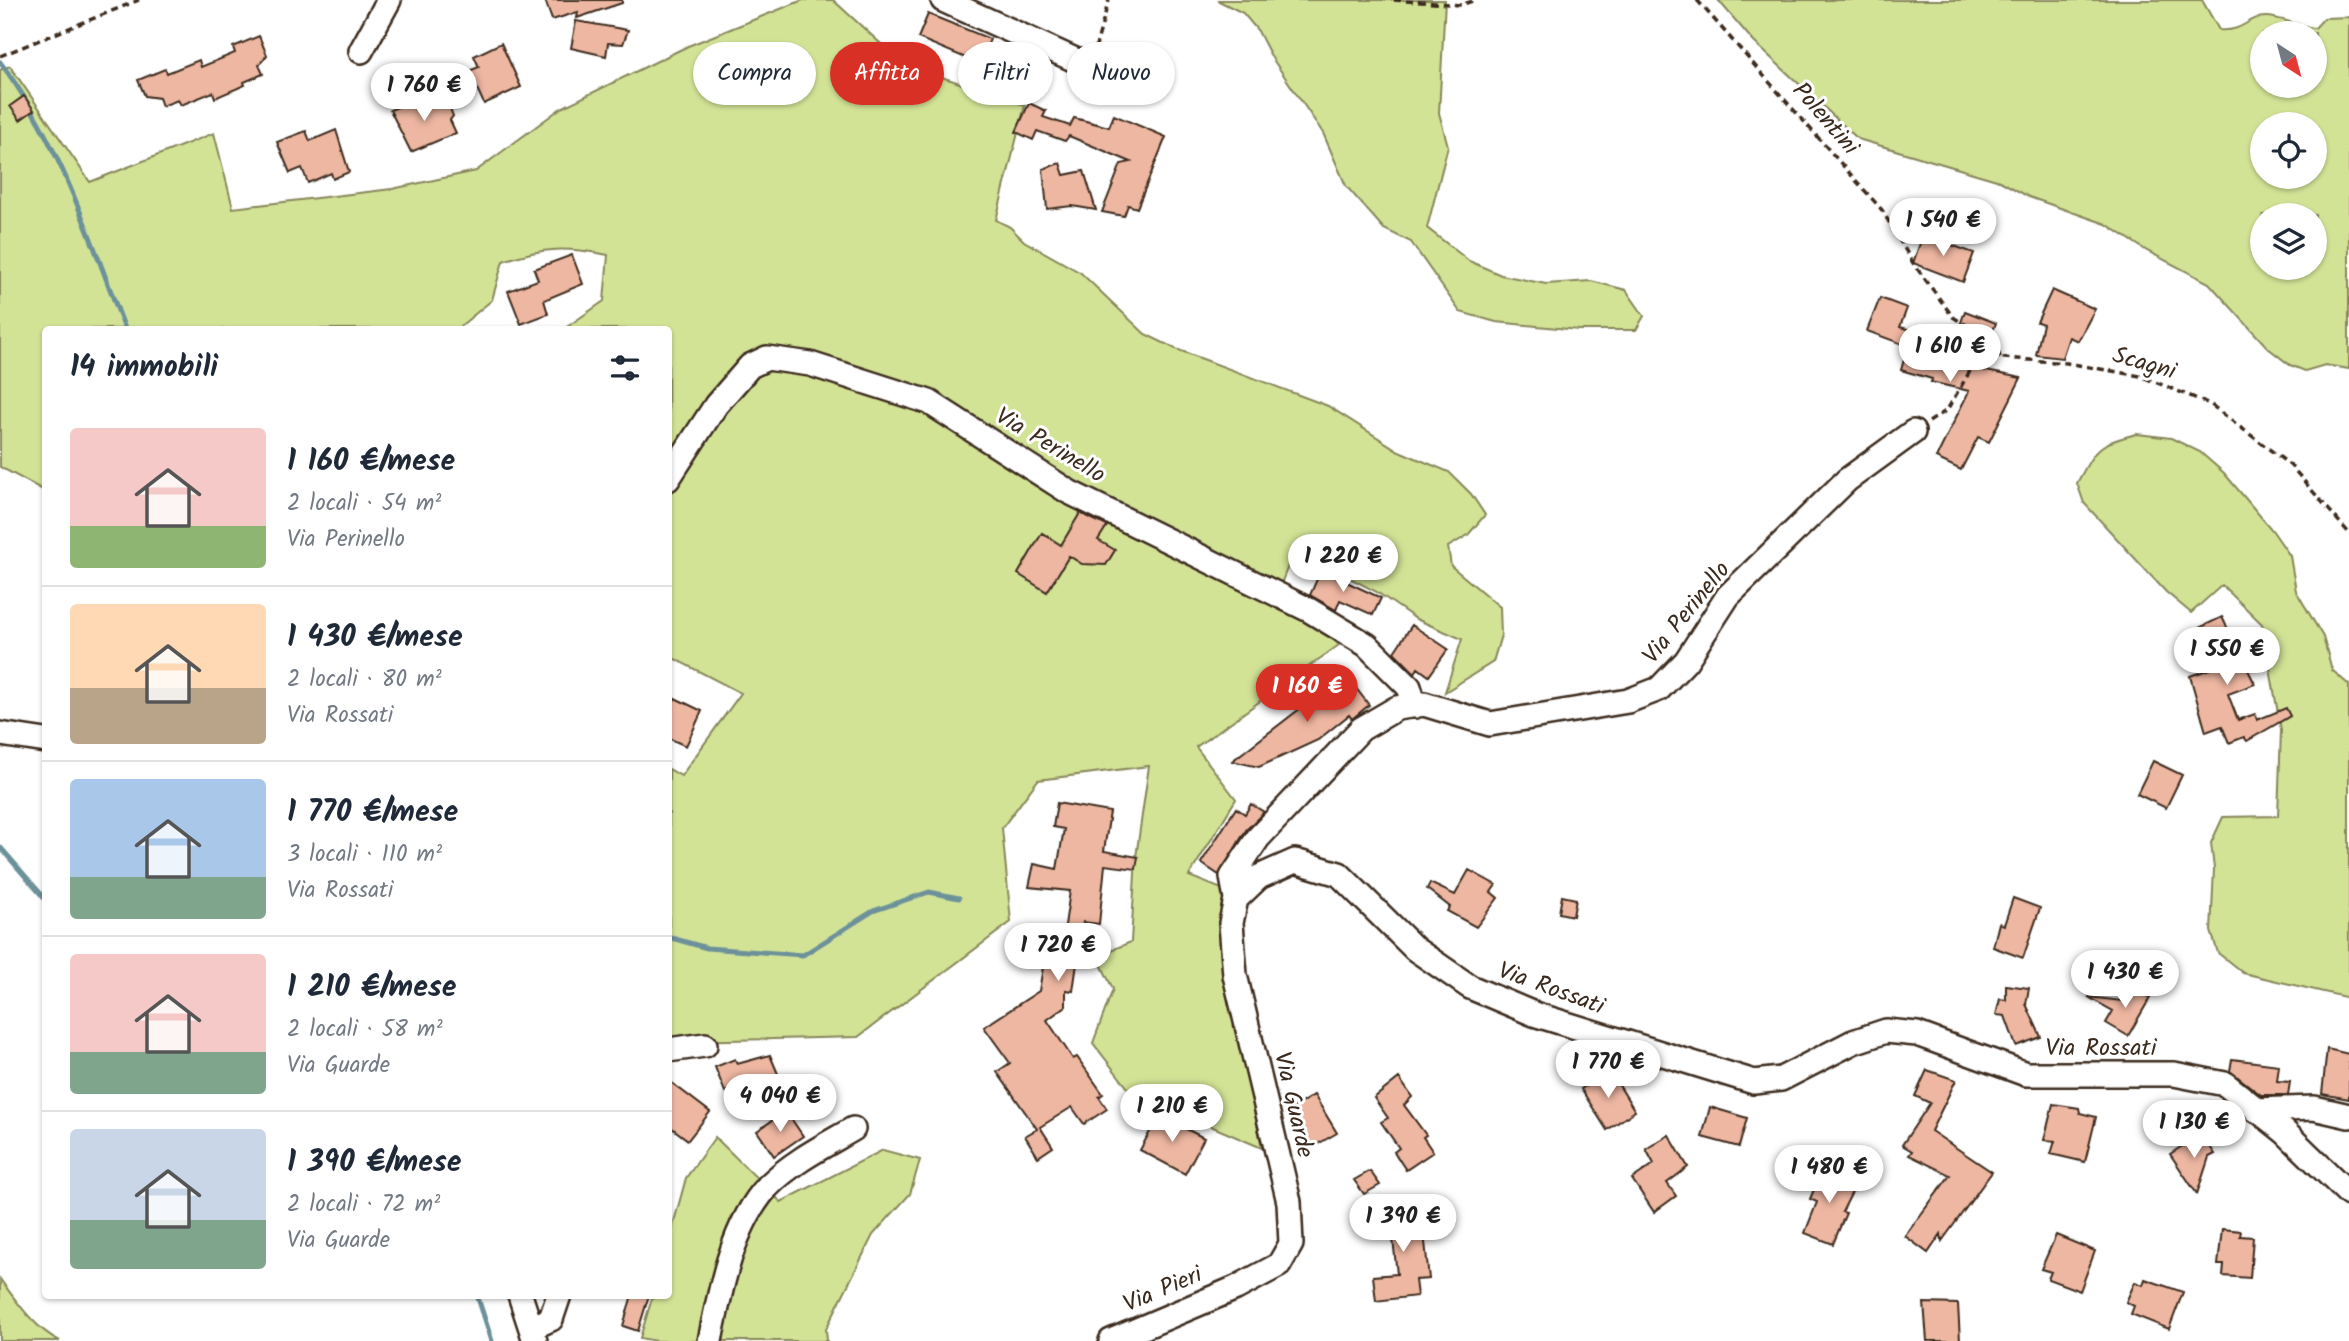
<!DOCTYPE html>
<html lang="it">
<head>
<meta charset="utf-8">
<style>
	body { margin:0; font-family:Kalam,sans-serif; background:#f6f6f7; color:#1f2937; height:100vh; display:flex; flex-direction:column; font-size:26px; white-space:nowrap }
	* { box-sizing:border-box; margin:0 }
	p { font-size:23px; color:#747a83 }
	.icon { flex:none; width:38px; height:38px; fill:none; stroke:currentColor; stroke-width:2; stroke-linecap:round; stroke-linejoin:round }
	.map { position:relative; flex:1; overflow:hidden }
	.side { position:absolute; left:42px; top:326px; width:630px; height:973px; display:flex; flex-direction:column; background:#fff; border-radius:7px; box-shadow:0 2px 5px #0004 }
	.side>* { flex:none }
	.banner { position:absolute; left:693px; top:42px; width:665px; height:63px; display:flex; gap:14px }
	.needle { width:46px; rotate:144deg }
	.buttons { position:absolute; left:2250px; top:21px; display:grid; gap:14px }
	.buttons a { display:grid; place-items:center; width:77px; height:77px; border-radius:50%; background:#fff; box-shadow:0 2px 5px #0004; font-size:35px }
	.price { position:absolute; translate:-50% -60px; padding:0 16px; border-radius:24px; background:#fff; color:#222; font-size:23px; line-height:46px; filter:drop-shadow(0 2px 4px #0008) }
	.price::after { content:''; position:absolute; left:50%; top:42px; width:21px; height:16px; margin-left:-10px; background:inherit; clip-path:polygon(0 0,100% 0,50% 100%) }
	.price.on { background:#d93025; color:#fff }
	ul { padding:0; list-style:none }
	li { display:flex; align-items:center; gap:21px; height:175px; padding:0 28px }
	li+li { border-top:2px solid #e0e1e3 }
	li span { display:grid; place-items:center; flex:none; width:196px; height:140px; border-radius:7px; color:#555 }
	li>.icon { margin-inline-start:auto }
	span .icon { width:84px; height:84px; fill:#fffc; stroke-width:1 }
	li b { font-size:30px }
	h2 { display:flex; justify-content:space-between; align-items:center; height:84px; padding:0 28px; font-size:30px }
	.tag { padding:0 24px; border-radius:32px; background:#fff; box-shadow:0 2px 5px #0004; font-size:24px; line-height:63px }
	.tag.on { background:#d93025; color:#fff }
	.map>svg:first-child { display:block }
</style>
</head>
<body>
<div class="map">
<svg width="2349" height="1341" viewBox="0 0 2349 1341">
	<rect width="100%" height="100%" fill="#fff"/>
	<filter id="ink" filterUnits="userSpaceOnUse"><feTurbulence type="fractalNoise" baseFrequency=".0143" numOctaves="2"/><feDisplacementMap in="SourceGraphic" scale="14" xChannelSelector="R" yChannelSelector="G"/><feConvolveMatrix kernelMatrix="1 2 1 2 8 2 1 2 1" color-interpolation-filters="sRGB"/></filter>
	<g filter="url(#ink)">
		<path fill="#d3e396" stroke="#87865a" stroke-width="2" fill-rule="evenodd" d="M803 0H833L903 64 1025 105 996 220 1010 227 1024 241 1081 273 1145 334 1176 349 1328 406 1399 451 1449 472 1471 494 1485 515 1468 535 1448 547 1451 566 1500 607 1501 635 1493 662 1445 692 1462 639 1416 619 1377 592 1340 573 1290 561 1279 589 1339 645 1196 747 1236 799 1189 876 1227 891 1220 920V946L1262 1148 1131 1092 1093 1043 1113 989 1097 956 1131 942 1136 857 1149 766 1038 780 1002 828 1011 922 858 1037 685 1041 669 1053V769L681 776 741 693 669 656 668 329H564L604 301 608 255C567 247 544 247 503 261L492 300 457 329H46L45 491 0 467V70L10 66 90 182 214 133 233 208 392 189 476 171 561 108 688 46Z
			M1217 0H1445L1439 113 1448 146 1427 228 1469 261 1501 275 1546 284 1591 281 1626 290 1644 316 1636 330H1579L1496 322 1460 312 1411 242 1384 229 1346 186 1323 133 1272 58 1258 31 1243 13Z
			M1718 0H2202L2219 30C2245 32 2246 17 2266 17 2282 17 2299 27 2315 28L2324 18 2349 17V369L2325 365 2305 371 2290 365 2268 348 2209 283 2147 251 2106 224 2029 197 2000 181 1858 139 1754 42ZM2263 33H2315V86H2263ZM2263 124H2315V177H2263ZM2263 215H2315V268H2263Z
			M2137 434 2171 438 2200 452 2224 473 2272 530 2290 556 2296 591 2323 637 2332 670 2349 685V998L2243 973 2218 953 2211 931 2214 869 2211 843 2223 817 2278 816 2281 730 2262 624 2222 585 2191 613 2166 592 2084 503 2077 483C2097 447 2096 444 2137 434Z
			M715 1137 781 1202 883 1150 920 1160 910 1194 873 1235 826 1329 827 1341H656L640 1338 653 1295H668L669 1240 686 1178Z
			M0 1279C17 1302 34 1328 60 1341H0Z"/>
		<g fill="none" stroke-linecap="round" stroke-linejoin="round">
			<path stroke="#6c919a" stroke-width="5" d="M0 62C59 140 90 238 125 329
				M0 847 46 900
				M668 937 707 948 803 955 873 911 929 892 959 898
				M477 1295 492 1341"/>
		</g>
		<path fill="#eeb7a2" stroke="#3b2a1e" stroke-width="2" d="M545 0H622V3L577 18 578 12 552 20Z
			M928 14 990 39 980 64 918 38Z
			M576 21 628 30 623 44 608 43 606 56 571 48Z
			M259 36 267 55 259 65 263 74 244 82 245 85 215 98 213 92 181 105 178 100 162 106 159 98 145 96 138 80 165 69 167 73 199 60 201 67 235 53 233 47Z
			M501 43 521 87 484 104 469 71 479 67 474 56Z
			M24 96 34 110 20 120 10 106Z
			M445 96 453 116 450 120 456 133 411 152 390 110 412 101 415 109Z
			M1029 103 1046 111 1043 117 1070 126 1074 118 1109 127 1114 115 1166 137 1137 208 1128 205 1124 216 1102 212 1121 164 1131 162 1069 136 1065 141 1037 131 1033 140 1016 132Z
			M336 130 349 172 333 179 331 173 308 183 302 168 290 173 277 142 306 131 310 141Z
			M1060 163 1064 175 1084 171 1096 210 1072 206 1047 209 1043 169Z
			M1923 235 1974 253 1963 282 1913 263Z
			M572 255 583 284 544 300 548 314 521 324 508 291 538 280 534 269Z
			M2052 290 2095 309 2078 341 2069 337 2062 358 2036 355 2043 324 2037 322Z
			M1880 298 1907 308 1900 327 1938 337 1932 360 2021 378 1989 442 1978 437 1961 470 1936 458 1969 391 1931 382 1932 379 1901 370 1908 346 1867 331Z
			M1965 311 1996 323 1986 349 1956 337Z
			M1080 513 1107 526 1098 540 1115 550 1106 565 1082 564 1069 556 1047 592 1018 574 1042 533 1061 545Z
			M1321 570 1381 598 1373 615 1340 600 1336 610 1310 595Z
			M2222 617 2255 684 2228 694 2238 720 2255 714 2257 720 2286 708 2290 716 2247 741 2244 737 2229 743 2222 726 2206 732 2190 676 2216 667 2199 628Z
			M1412 625 1448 649 1429 676 1418 668 1415 673 1394 652Z
			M1345 674 1369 705 1352 719 1349 715 1318 740 1259 767 1232 761Z
			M675 698 702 711 686 746 668 738V712Z
			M2153 761 2182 775 2166 808 2137 794Z
			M1057 803 1110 812 1104 851 1138 857 1136 869 1105 865 1099 924 1083 922 1073 991 1066 990V1006L1047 1020 1073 1059 1077 1057 1103 1094 1099 1097 1107 1109 1084 1124 1072 1107 1040 1127 1053 1147 1038 1157 1025 1136 1037 1129 997 1072 1010 1063 984 1027 1039 991 1047 944 1062 946 1070 891 1029 887 1034 864 1057 869 1064 829 1053 827Z
			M1251 804 1264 812 1246 830 1219 875 1201 863 1236 808 1245 814Z
			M1469 870 1496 885 1491 892 1498 898 1476 927 1447 911 1450 907 1427 889 1430 883 1455 895Z
			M1562 896 1576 899 1573 916 1559 913Z
			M2013 898 2040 908 2023 958 1993 947 1999 923 2004 925Z
			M2126 984 2150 998 2128 1036 2106 1023 2113 1011 2088 997 2122 1001Z
			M2006 985 2029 988 2026 1004 2041 1037 2016 1046 2005 1016 1996 1015 2000 999 2006 1000Z
			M2327 1049 2349 1054V1099L2322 1094Z
			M770 1055 781 1081 761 1089 758 1084 741 1091 739 1086 725 1092 715 1067 735 1059 737 1064Z
			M2232 1059 2279 1065 2277 1081 2290 1082 2288 1095H2261L2230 1071Z
			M1927 1070 1956 1080 1931 1131 1992 1172 1942 1241 1941 1234 1928 1253 1905 1236 1950 1175 1909 1155 1912 1151 1902 1145 1930 1103 1915 1096Z
			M1610 1071 1635 1111 1607 1130 1581 1089Z
			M1399 1078 1412 1097 1404 1105 1426 1135 1423 1137 1433 1152 1406 1170 1394 1152 1399 1148 1381 1122 1388 1118 1374 1098Z
			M668 1080 710 1112 688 1140 668 1125Z
			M1314 1095 1337 1133 1311 1148 1288 1111Z
			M2053 1104 2079 1108 2080 1113 2096 1117 2085 1162 2051 1154 2055 1141 2044 1140Z
			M1710 1107 1747 1118 1739 1147 1702 1137Z
			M786 1111 803 1136 774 1156 757 1131Z
			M1159 1115 1204 1138 1185 1174 1140 1150Z
			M2201 1134 2215 1154 2209 1157 2197 1194 2170 1154Z
			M1669 1135 1688 1167 1667 1183 1676 1196 1654 1212 1632 1179 1654 1164 1646 1149Z
			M1823 1168 1857 1182 1842 1212 1846 1213 1833 1244 1805 1233 1817 1202 1810 1199Z
			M1370 1171 1380 1185 1364 1194 1354 1180Z
			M1407 1201 1409 1216 1422 1214 1429 1279 1415 1280 1417 1296 1376 1301 1373 1276 1397 1274 1391 1222 1381 1221 1379 1205Z
			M2222 1229 2241 1231 2240 1236 2253 1237 2250 1278 2223 1276 2224 1265H2218Z
			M2056 1235 2095 1251 2080 1291 2048 1279 2051 1272 2041 1269Z
			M2145 1279 2183 1292 2169 1329 2131 1314 2134 1306 2126 1302 2135 1282 2143 1285Z
			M632 1295H649L638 1331 623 1326Z
			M1924 1303 1958 1304 1960 1341H1927Z"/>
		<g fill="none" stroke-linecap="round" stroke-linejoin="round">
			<g stroke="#3b2a1e" stroke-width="28">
				<path id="minor" d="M943 0 1106 74
					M361 51 389 0
					M668 479 716 405 750 366 767 358 810 364 929 402 1069 492 1309 610 1367 645 1409 687 1415 706
					M0 734 46 741
					M1236 899 1232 877 1258 838 1361 729 1397 708 1424 704 1490 724 1628 701 1659 689 1686 661 1728 596 1847 480 1913 432
					M668 1050 705 1045
					M2256 1110 2314 1108 2349 1116
					M520 1295 535 1341
					M531 1328 551 1319 559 1295
					M710 1341C720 1291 732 1225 768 1186 792 1162 824 1146 853 1129
					M1111 1341 1236 1288 1279 1265 1291 1244 1289 1202 1235 975 1231 923 1236 899 1259 877 1295 861 1339 874 1415 949 1470 987 1534 1014 1754 1082 1781 1079 1853 1042 1886 1031 1917 1034 2026 1074H2174L2225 1084 2285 1132 2349 1194"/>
			</g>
			<path stroke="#3b2a1e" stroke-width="3.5" stroke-dasharray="7 5" stroke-linecap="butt" d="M1394 0 1461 5 1475 0
				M1697 0 1882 210 1913 263 1953 317 1996 343 2000 358
				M1095 49 1109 0
				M0 56 139 0
				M1929 422 1947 410 1979 356 2067 363 2140 376 2210 404 2290 465 2349 533"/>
			<use href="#minor" stroke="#fff" stroke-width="23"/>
		</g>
	</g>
	<g text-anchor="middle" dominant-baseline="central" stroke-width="6" stroke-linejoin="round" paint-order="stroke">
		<g font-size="24" fill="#3b2a1e" stroke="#fff">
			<text transform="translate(1825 119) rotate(49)">Polentini</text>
			<text transform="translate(2144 364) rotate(16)">Scagni</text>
			<text transform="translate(1050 446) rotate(31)">Via Perinello</text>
			<text transform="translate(1687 613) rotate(-51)">Via Perinello</text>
			<text transform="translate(1551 989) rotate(20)">Via Rossati</text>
			<text x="2101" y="1048">Via Rossati</text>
			<text transform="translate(1293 1105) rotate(77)">Via Guarde</text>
			<text transform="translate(1163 1290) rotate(-23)">Via Pieri</text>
		</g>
	</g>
</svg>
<div class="buttons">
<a><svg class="needle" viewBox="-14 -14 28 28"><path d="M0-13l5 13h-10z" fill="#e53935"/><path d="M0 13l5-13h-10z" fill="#747a83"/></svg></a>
<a><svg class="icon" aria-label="locate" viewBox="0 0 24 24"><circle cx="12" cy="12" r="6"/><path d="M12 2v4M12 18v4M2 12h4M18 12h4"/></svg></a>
<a><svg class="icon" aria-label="layers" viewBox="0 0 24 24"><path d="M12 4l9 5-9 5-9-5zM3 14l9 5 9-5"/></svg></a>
</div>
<b class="price" style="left:424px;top:123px">1 760 €</b>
<b class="price" style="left:1943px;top:258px">1 540 €</b>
<b class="price" style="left:1950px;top:384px">1 610 €</b>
<b class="price" style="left:1343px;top:594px">1 220 €</b>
<b class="price" style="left:2227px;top:687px">1 550 €</b>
<b class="price on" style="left:1307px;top:724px">1 160 €</b>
<b class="price" style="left:1058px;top:983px">1 720 €</b>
<b class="price" style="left:2125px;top:1010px">1 430 €</b>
<b class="price" style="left:1608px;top:1100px">1 770 €</b>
<b class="price" style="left:780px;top:1134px">4 040 €</b>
<b class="price" style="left:1172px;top:1144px">1 210 €</b>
<b class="price" style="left:2194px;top:1160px">1 130 €</b>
<b class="price" style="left:1829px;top:1205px">1 480 €</b>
<b class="price" style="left:1403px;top:1254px">1 390 €</b>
<div class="banner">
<a class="tag">Compra</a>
<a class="tag on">Affitta</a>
<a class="tag">Filtri</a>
<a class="tag">Nuovo</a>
</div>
<section class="side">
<h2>14 immobili<svg class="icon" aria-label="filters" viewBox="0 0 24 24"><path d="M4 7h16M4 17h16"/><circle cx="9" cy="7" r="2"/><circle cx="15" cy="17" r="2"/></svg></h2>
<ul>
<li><span style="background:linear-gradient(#f6c9c9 70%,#8fb573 0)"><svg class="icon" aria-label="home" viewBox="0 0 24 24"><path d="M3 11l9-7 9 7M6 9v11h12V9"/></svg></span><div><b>1 160 €/mese</b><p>2 locali · 54 m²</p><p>Via Perinello</p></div></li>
<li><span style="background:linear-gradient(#ffd9b3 60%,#b9a48a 0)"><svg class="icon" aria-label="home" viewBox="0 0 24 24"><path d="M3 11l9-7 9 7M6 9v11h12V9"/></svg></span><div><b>1 430 €/mese</b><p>2 locali · 80 m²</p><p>Via Rossati</p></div></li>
<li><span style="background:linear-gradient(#a9c7e8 70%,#7fa58c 0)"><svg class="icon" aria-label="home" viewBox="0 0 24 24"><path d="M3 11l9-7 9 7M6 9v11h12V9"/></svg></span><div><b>1 770 €/mese</b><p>3 locali · 110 m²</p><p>Via Rossati</p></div></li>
<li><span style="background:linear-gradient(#f6c9c9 70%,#7fa58c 0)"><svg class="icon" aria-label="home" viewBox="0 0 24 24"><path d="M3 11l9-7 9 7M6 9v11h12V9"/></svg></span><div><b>1 210 €/mese</b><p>2 locali · 58 m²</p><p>Via Guarde</p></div></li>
<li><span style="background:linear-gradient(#c9d6e8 65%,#7fa58c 0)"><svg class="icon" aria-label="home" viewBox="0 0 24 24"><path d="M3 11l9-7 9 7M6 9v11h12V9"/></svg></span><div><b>1 390 €/mese</b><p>2 locali · 72 m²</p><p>Via Guarde</p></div></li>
</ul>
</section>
</div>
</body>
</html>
